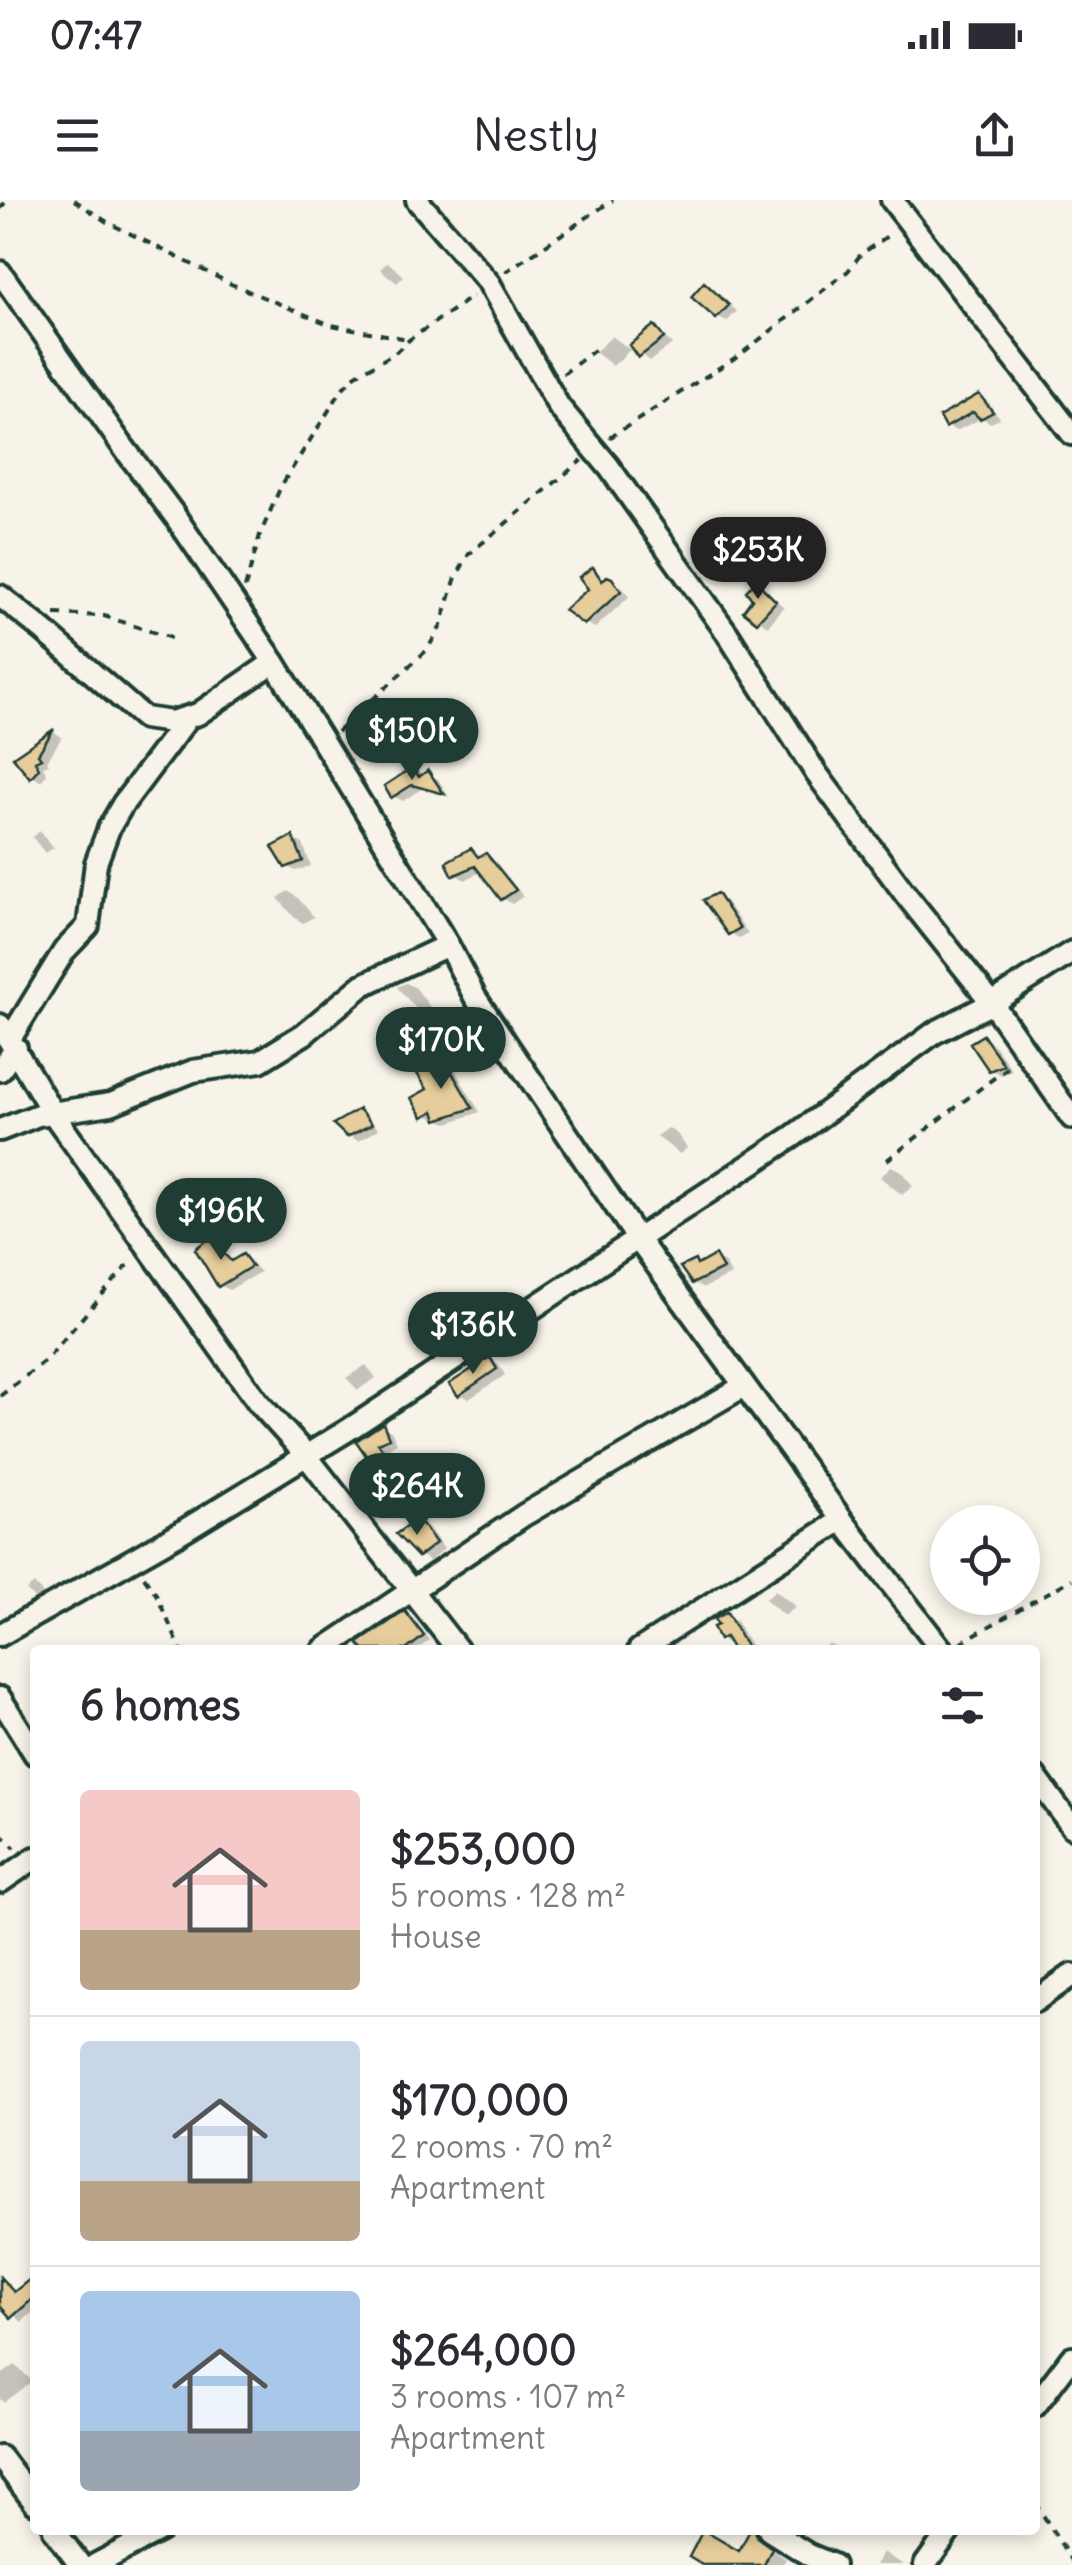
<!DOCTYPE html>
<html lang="en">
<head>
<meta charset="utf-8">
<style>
	body { margin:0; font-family:Delius,sans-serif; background:#f7f7f7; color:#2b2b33; height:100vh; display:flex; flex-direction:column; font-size:38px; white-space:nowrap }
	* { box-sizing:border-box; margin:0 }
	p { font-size:32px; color:#7c7c81 }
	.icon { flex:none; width:55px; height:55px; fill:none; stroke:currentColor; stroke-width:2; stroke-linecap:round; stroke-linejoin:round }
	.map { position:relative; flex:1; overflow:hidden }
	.details { position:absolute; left:30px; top:1445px; width:1010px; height:890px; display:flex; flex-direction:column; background:#fff; border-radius:10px; box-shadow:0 5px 15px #0003 }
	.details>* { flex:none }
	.fabs { position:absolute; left:930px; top:1305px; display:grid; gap:20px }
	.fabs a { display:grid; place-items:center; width:110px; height:110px; border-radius:50%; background:#fff; box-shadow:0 5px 15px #0003; font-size:50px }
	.price { position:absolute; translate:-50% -85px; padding:0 22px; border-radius:35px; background:#1f3d34; color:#fff; font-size:32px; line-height:65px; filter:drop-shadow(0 2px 5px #0008) }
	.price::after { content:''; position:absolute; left:50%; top:60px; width:30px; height:22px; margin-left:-15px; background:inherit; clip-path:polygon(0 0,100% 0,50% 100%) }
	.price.active { background:#222; color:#fff }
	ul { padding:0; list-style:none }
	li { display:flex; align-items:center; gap:30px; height:250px; padding:0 50px }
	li+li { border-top:2px solid #e1e1e2 }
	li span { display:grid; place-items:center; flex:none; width:280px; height:200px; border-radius:10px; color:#555 }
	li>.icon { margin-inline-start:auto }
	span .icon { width:120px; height:120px; fill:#fffc; stroke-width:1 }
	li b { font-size:42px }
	h2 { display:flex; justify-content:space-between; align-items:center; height:120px; padding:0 50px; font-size:42px }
	.status { display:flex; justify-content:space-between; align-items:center; height:70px; padding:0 50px; background:#fff; direction:ltr }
	.status svg { height:28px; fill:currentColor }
	header { display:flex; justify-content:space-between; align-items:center; height:130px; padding:0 50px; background:#fff; font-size:45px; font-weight:600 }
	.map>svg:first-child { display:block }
</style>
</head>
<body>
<div class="status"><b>07:47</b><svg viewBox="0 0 49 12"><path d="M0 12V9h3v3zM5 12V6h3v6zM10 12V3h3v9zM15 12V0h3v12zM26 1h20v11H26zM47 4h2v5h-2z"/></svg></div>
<header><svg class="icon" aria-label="menu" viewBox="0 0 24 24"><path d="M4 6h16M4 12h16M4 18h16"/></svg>Nestly<svg class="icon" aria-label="share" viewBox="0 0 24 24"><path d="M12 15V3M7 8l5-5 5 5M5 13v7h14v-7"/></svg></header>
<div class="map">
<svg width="1072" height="2365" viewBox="0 0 1072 2365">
	<rect width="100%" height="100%" fill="#f7f3e8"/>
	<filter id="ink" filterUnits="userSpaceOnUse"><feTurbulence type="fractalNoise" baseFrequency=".01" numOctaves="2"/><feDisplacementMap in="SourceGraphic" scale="20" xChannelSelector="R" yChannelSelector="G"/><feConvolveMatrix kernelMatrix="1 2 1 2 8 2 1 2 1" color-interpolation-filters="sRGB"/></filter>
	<g filter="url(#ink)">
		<path fill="#0003" d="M388 62 404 76 397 83 380 69Z
			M704 85 737 111 727 122 717 117Z
			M654 128 672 144 650 161 633 147 613 166 595 152 612 136 629 149Z
			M979 196 988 202 1000 218 991 223 982 218 956 231 947 226Z
			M593 370 606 380 622 387 629 397 595 428 585 423Z
			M757 384 784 407 768 426 758 420Z
			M54 532 62 537 47 561 49 564 43 566 47 574 41 581 31 576 16 557Z
			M413 570 438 579 449 597 423 588 403 601 393 596Z
			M40 631 54 648 45 653 32 637Z
			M293 639 303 644 311 666 296 671 286 666Z
			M471 651 496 662 523 696 512 704 503 698 482 671 465 680 455 674Z
			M288 691 297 697 314 717 303 723 294 717 278 698Z
			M716 696 726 702 748 734 739 738 730 733Z
			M406 783 416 788 435 814 429 819 420 813 397 787Z
			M983 838 993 844 1012 870 1001 875 991 869Z
			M444 862 453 867 480 912 448 923 425 915 431 889Z
			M359 912 379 929 358 941 348 935Z
			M668 928 677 934 687 948 680 954 656 936Z
			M891 966 901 971 913 986 902 995 880 977Z
			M209 1041 234 1062 244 1056 260 1072 229 1090 220 1085Z
			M715 1058 725 1063 731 1075 704 1088 694 1083 695 1063 700 1066Z
			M490 1160 499 1165 505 1175 469 1199 460 1194Z
			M366 1165 376 1178 358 1190 346 1178Z
			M383 1226 392 1232 397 1243 386 1249 395 1262 383 1267 373 1261 359 1242Z
			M418 1321 428 1327 444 1349 429 1361 419 1355Z
			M34 1384 46 1397 37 1402 26 1390Z
			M775 1390 796 1407 784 1416 765 1399Z
			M405 1414 415 1420 430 1440 417 1450H367Z
			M727 1415 736 1421 753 1450H736L721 1439Z
			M829 1444 839 1450H820Z
			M35 2079V2110L22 2122 0 2102V2087L4 2084 17 2093Z
			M15 2165 32 2181 4 2202 0 2199V2176Z
			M753 2330 768 2337 772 2349 786 2359 782 2365H707L740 2355Z
			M883 2352 892 2358 904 2365H875Z"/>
		<path fill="#e7cd9c" stroke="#1f3d34" stroke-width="2.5" d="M704 82 729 105 716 119 691 97Z
			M654 125 664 138 638 158 629 145Z
			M979 194 993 212 980 219 973 212 945 228 939 217Z
			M593 367 602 381 607 376 612 378 621 391 584 425 564 410 588 389 579 377Z
			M756 381 776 401 757 422 743 411 752 399 746 391Z
			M54 529 38 554 41 558 35 561 39 568 30 578 13 557Z
			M413 567 419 577 428 570 444 594 412 585 391 598 384 586Z
			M293 636 303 661 285 668 272 647Z
			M471 648 478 657 486 653 516 690 501 700 475 666 453 676 446 662Z
			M717 693 740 728 728 735 703 700Z
			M983 835 1004 865 989 871 970 843Z
			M444 859 473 908 437 920 434 911 423 917 411 898 427 889 416 872Z
			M359 909 372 924 347 937 333 924Z
			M209 1038 231 1061 243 1054 252 1066 218 1087 195 1049Z
			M715 1055 723 1069 692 1084 680 1067 695 1060 697 1065Z
			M490 1157 497 1169 458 1196 449 1184Z
			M383 1223 389 1238 378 1243 388 1257 371 1263 356 1241Z
			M418 1318 436 1343 418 1357 396 1334Z
			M405 1411 424 1436 406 1450H364L358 1443Z
			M727 1412 734 1425 748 1450H733L725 1437 719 1440 713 1427 718 1425 714 1419Z
			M35 2075V2097L11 2118 0 2106V2077L14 2092Z
			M703 2330 739 2351 750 2330H755L757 2337 772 2348 764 2365H702L689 2357Z"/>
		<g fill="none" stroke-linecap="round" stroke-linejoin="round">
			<g stroke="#1f3d34" stroke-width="28">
				<path id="minor" d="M417 0 489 83 559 207 609 267 727 433 816 573 906 695 992 803 1072 918
					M892 0 1072 234
					M0 72 124 248 175 316 274 462 448 745 475 797 637 1038 842 1320 942 1450
					M0 396 43 430 144 518 171 522 198 514 274 462
					M0 825 54 915 258 1202 305 1254 458 1450
					M10 839 64 751 88 726 96 663 109 628 123 604 186 520
					M0 870 16 848
					M0 930 38 915 111 904 193 871 260 861 304 834 363 785 448 745
					M0 1435 178 1334 348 1230 792 937 934 833 992 803 1072 752
					M323 1450 524 1315 744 1186
					M639 1450 842 1320
					M0 1498 35 1554
					M1035 1576 1072 1627
					M0 1682 35 1658
					M1035 1801 1072 1775
					M1035 2206 1072 2157
					M0 2257 35 2303
					M54 2330 80 2365
					M769 2330 809 2355 833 2365
					M95 2365 161 2330
					M925 2365 950 2330"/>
			</g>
			<path stroke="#1f3d34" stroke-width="4" stroke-dasharray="8 8" stroke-linecap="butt" d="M74 0 107 22 231 84 331 125 408 139
				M0 9 7 0
				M505 72 613 0
				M563 174 596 149
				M609 238 741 154 848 71 861 54 892 33
				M245 388 260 335 281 286 343 188 356 175 395 153 409 140 473 96
				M55 414 104 416 171 438
				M337 532 427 450 441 426 456 377 469 354 582 260
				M887 960 1011 865
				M0 1196 46 1160 126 1067 134 1062
				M144 1377 156 1394 181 1450
				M960 1443 1072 1379
				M0 1634 15 1648
				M1035 2302 1072 2362"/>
			<use href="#minor" stroke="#f7f3e8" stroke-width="20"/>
		</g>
	</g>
</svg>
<div class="fabs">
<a><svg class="icon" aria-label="locate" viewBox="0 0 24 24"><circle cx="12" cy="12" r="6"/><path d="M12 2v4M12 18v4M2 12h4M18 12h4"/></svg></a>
</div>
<b class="price active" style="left:758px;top:402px">$253K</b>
<b class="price" style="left:412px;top:583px">$150K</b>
<b class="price" style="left:441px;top:892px">$170K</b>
<b class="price" style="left:221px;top:1063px">$196K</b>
<b class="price" style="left:473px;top:1177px">$136K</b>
<b class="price" style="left:417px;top:1338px">$264K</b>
<section class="details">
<h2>6 homes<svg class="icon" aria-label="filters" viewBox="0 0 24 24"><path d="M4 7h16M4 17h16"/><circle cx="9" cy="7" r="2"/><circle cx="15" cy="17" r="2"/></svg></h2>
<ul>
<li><span style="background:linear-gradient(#f6c9c9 70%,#b9a48a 0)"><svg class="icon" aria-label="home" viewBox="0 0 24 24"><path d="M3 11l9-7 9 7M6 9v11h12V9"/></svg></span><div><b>$253,000</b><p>5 rooms · 128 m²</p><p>House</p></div></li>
<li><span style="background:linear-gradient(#c9d6e8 70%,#b9a48a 0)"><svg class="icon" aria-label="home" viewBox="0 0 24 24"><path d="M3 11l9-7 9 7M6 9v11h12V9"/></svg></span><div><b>$170,000</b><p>2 rooms · 70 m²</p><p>Apartment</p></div></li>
<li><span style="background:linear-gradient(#a9c7e8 70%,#9aa5b1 0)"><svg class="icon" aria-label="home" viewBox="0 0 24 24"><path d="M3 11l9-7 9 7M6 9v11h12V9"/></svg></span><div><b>$264,000</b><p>3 rooms · 107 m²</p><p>Apartment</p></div></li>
</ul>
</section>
</div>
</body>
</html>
